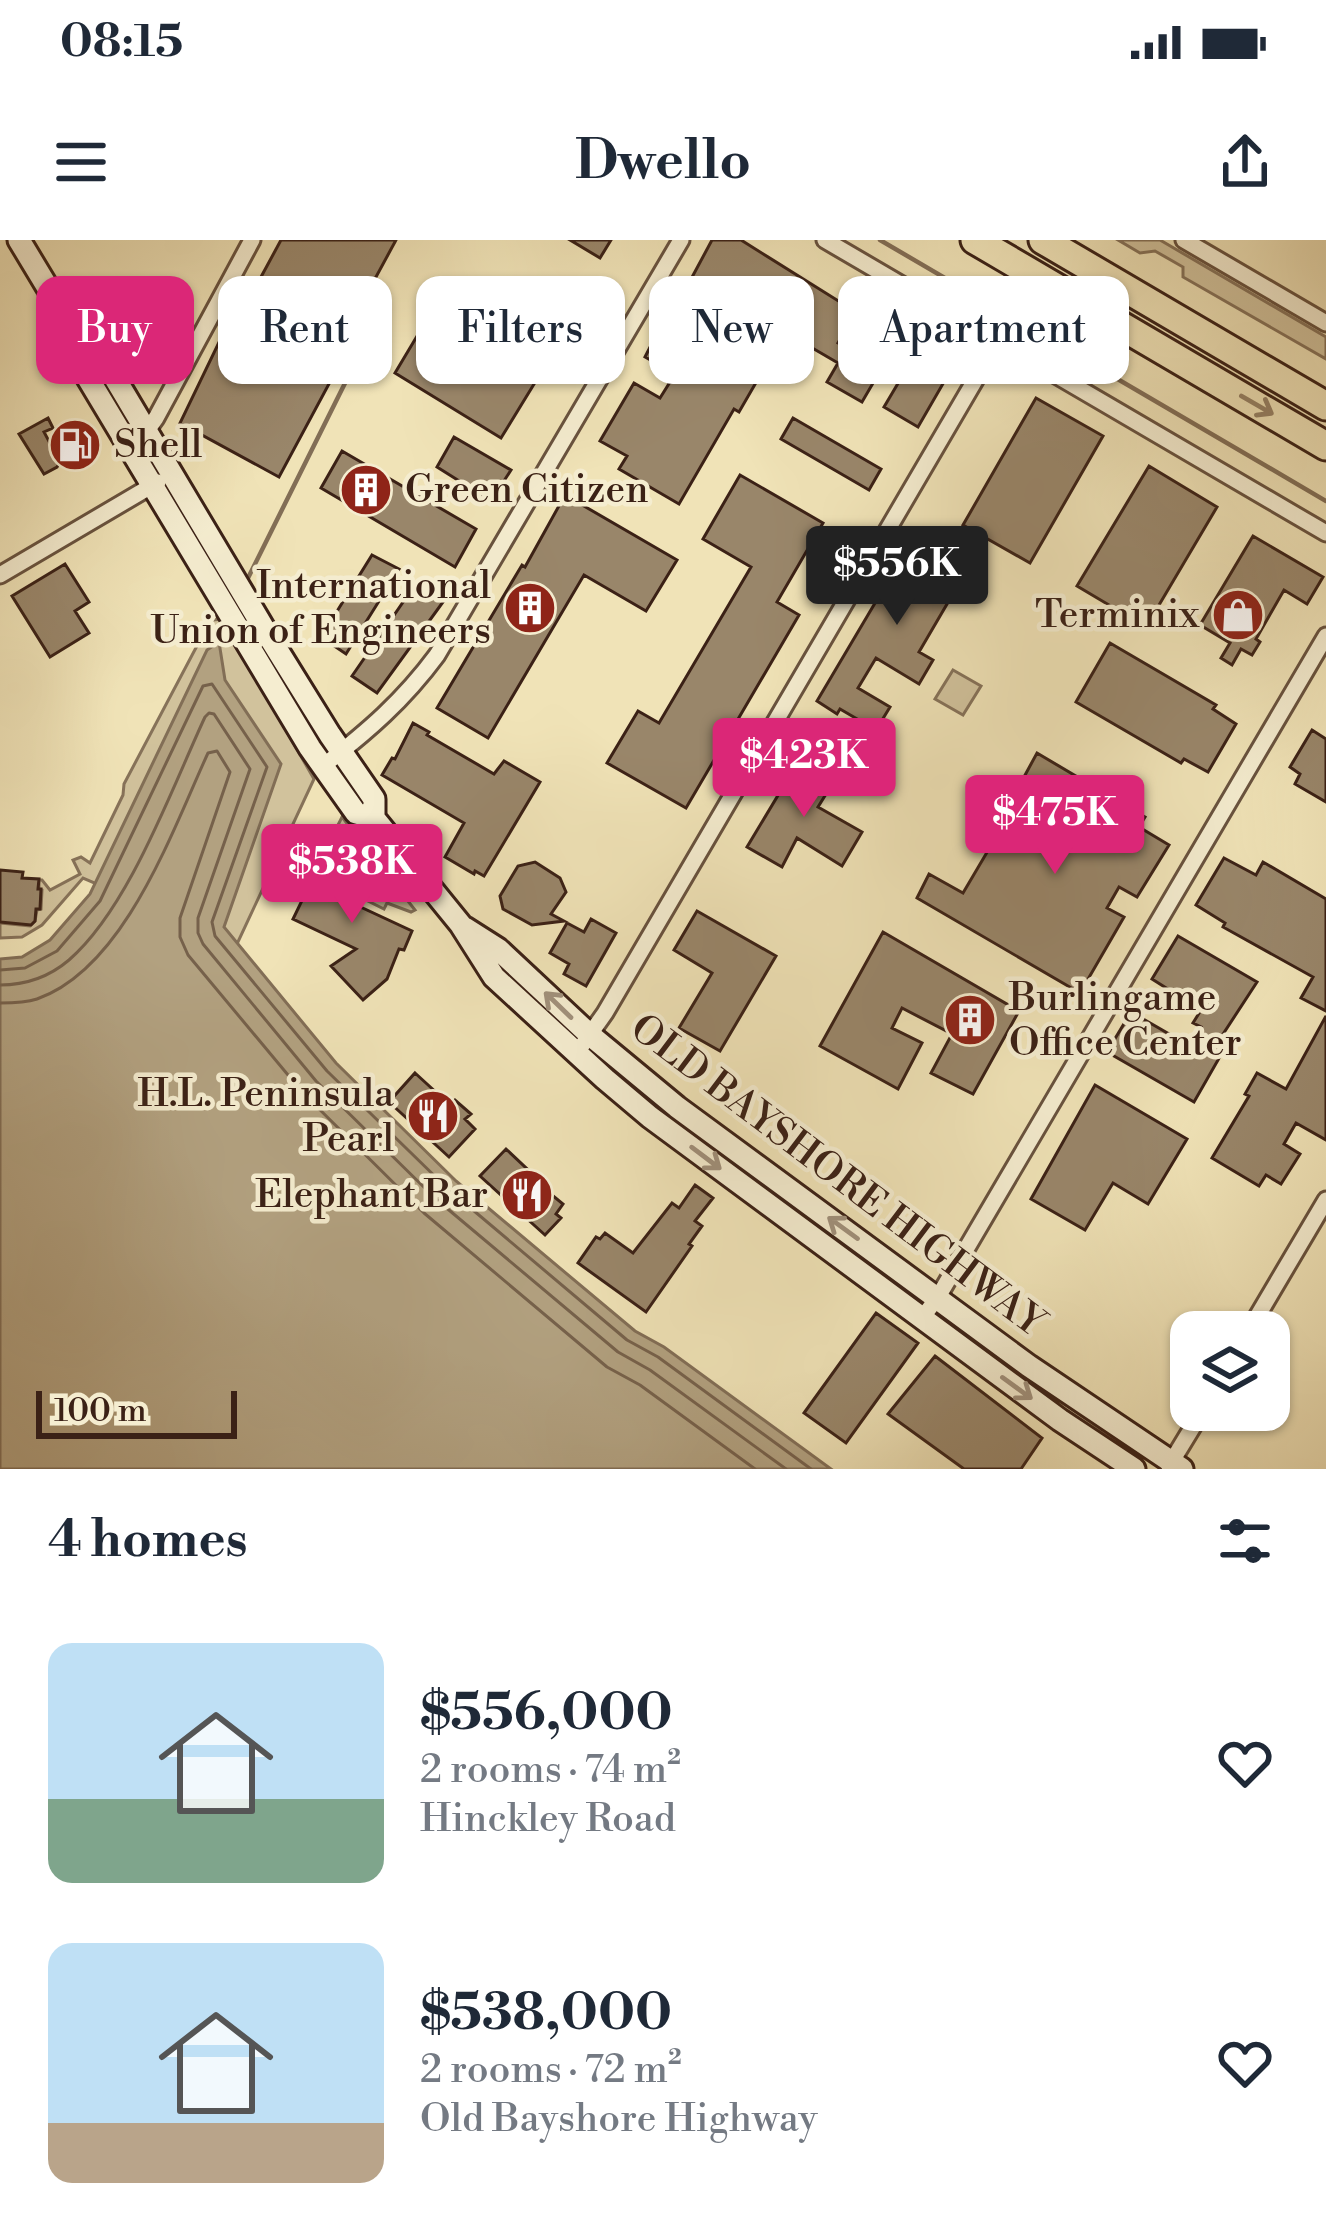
<!DOCTYPE html>
<html lang="en">
<head>
<meta charset="utf-8">
<style>
	body { margin:0; font-family:"Libre Bodoni",serif; background:#f6f6f7; color:#1f2937; height:100vh; display:flex; flex-direction:column; font-size:45px; white-space:nowrap }
	* { box-sizing:border-box; margin:0 }
	p { font-size:39px; color:#747a83 }
	.icon { flex:none; width:66px; height:66px; fill:none; stroke:currentColor; stroke-width:2; stroke-linecap:round; stroke-linejoin:round }
	.map { position:relative; height:1229px; overflow:hidden }
	.side { display:flex; flex-direction:column; background:#fff; flex:1 }
	.side>* { flex:none }
	.hud { position:absolute; left:36px; top:36px; width:1254px; height:108px; display:flex; gap:24px }
	.buttons { position:absolute; left:1170px; top:1071px; display:grid; gap:24px }
	.buttons a { display:grid; place-items:center; width:120px; height:120px; border-radius:24px; background:#fff; box-shadow:0 3px 9px #0004; font-size:60px }
	.scale { position:absolute; left:36px; bottom:30px; width:201px; box-sizing:border-box; padding-left:12px; border:6px solid #3b2116; border-top:0; font-size:33px; line-height:42px; white-space:nowrap; color:#3b2116; -webkit-text-stroke:9px #f5edd0; paint-order:stroke }
	.price { position:absolute; translate:-50% -102px; padding:0 27px; border-radius:12px; background:#db2777; color:#fff; font-size:39px; line-height:78px; filter:drop-shadow(0 3px 6px #0008) }
	.price::after { content:''; position:absolute; left:50%; top:72px; width:36px; height:27px; margin-left:-18px; background:inherit; clip-path:polygon(0 0,100% 0,50% 100%) }
	.price.selected { background:#222; color:#fff }
	ul { padding:0; list-style:none }
	li { display:flex; align-items:center; gap:36px; height:300px; padding:0 48px }
	li span { display:grid; place-items:center; flex:none; width:336px; height:240px; border-radius:24px; color:#555 }
	li>.icon { margin-inline-start:auto }
	span .icon { width:144px; height:144px; fill:#fffc; stroke-width:1 }
	li b { font-size:51px }
	h2 { display:flex; justify-content:space-between; align-items:center; height:144px; padding:0 48px; font-size:51px }
	.pill { padding:0 42px; border-radius:24px; background:#fff; box-shadow:0 3px 9px #0004; font-size:42px; line-height:108px }
	.pill.selected { background:#db2777; color:#fff }
	.status { display:flex; justify-content:space-between; align-items:center; height:84px; padding:0 60px; background:#fff; direction:ltr }
	.status svg { height:33px; fill:currentColor }
	header { display:flex; justify-content:space-between; align-items:center; height:156px; padding:0 48px; background:#fff; font-size:54px; font-weight:700 }
	.map>svg:first-child { display:block }
</style>
</head>
<body>
<div class="status"><b>08:15</b><svg viewBox="0 0 49 12"><path d="M0 12V9h3v3zM5 12V6h3v6zM10 12V3h3v9zM15 12V0h3v12zM26 1h20v11H26zM47 4h2v5h-2z"/></svg></div>
<header><svg class="icon" aria-label="menu" viewBox="0 0 24 24"><path d="M4 6h16M4 12h16M4 18h16"/></svg>Dwello<svg class="icon" aria-label="share" viewBox="0 0 24 24"><path d="M12 15V3M7 8l5-5 5 5M5 13v7h14v-7"/></svg></header>
<div class="map">
<svg width="1326" height="1229" viewBox="0 0 1326 1229">
	<rect width="100%" height="100%" fill="#f0e3b7"/>
	<filter id="stains"><feTurbulence type="fractalNoise" baseFrequency=".00167" numOctaves="4"/><feColorMatrix values="0 0 0 0 .2 0 0 0 0 .09 0 0 0 0 .02 0 0 0 .5 -.17"/></filter>
	<radialGradient id="worn" r=".72"><stop offset=".6" stop-color="#630" stop-opacity="0"/><stop offset="1" stop-color="#630" stop-opacity=".3"/></radialGradient>
	<path fill="#d1c29c" stroke="#867259" stroke-width="3" d="M1118 0H1160L1326 97V119L1183 37V27L1155 11 1140 13Z
		M222 379 314 539 237 704 83 638 42 685 22 697 0 698V683L30 686 35 681 37 670 41 669 42 650 39 649V640H42L50 650 80 634 73 620 81 617 90 623 123 555 124 544 208 385 213 380Z
		M953 430 981 446 963 475 935 459Z
		M342 577 415 670 411 672 387 663 384 669 360 657 368 637 362 619 329 603Z"/>
	<path fill="#b2a180" stroke="#826e56" stroke-width="3" d="M219 402 225 440 281 524 224 687 336 823 456 941 635 1091 664 1107 831 1229H0V719L22 717 50 700 90 654 207 410Z"/>
	<g fill="none" stroke-linecap="round" stroke-linejoin="round">
		<path stroke="#76614b" stroke-width="3" d="M0 730 25 728 57 711 100 661 203 446 212 444 267 527 212 682 215 696 327 831 448 949 627 1100 658 1117 811 1229
			M0 745C26 745 49 737 69 720 129 668 171 550 205 477L209 473 214 474 250 529 198 678V693L203 704 316 841 437 960 618 1112 650 1130 786 1229
			M0 763C12 763 25 763 37 759 125 728 172 591 208 513L217 511 230 532 180 678V697L188 715 303 853 424 973 607 1127 640 1145 755 1229"/>
		<path stroke="#826e56" stroke-width="4.5" d="M880 0 1326 261
			M248 338 360 113"/>
	</g>
	<path fill="#99866a" stroke="#3b2116" stroke-width="3" d="M281 0H396L350 85 261 37Z
		M570 0H611L600 18Z
		M712 0H741L840 62 851 43 867 52 838 103 859 115 889 64 911 78 862 162 827 142 838 123 802 102 800 105 690 41Z
		M559 42 586 58 561 101 533 85Z
		M148 62 179 80 149 134 117 81Z
		M435 66 542 131 501 198 395 133Z
		M668 72 735 111 740 102 769 120 739 172 734 169 679 264 619 229 627 216 600 201 634 143 660 158 675 134 645 117Z
		M929 91 959 108 945 133 948 135 918 187 884 167Z
		M222 96 307 141 317 136 330 108 345 114 279 237 180 183Z
		M1036 158 1103 196 1030 323 963 285Z
		M48 178 53 188 44 192 60 222 57 227 44 234 19 194Z
		M793 178 881 229 869 250 781 199Z
		M454 197 511 230 491 261 437 227Z
		M342 211 476 289 455 327 321 248Z
		M1149 226 1217 267 1146 387 1077 346Z
		M740 235 823 283 777 362 799 375 686 568 607 523 638 471 659 483 751 327 703 299Z
		M565 255 677 320 646 371 584 335 488 498 437 468 522 325 525 327Z
		M921 294 971 323 919 412 933 420 919 444 876 418 858 448 890 467 876 490 840 469 837 474 817 461 910 304 914 306Z
		M1253 296 1323 337 1307 364 1284 350 1256 399 1260 402 1252 415 1241 409 1232 425 1221 418 1230 403 1200 385Z
		M372 315 399 329 346 414 321 397Z
		M65 324 89 362 75 371 89 393 50 417 12 356Z
		M417 342 443 362 377 453 352 436Z
		M1110 403 1216 465 1213 469 1236 484 1208 532 1184 519 1181 523 1076 462Z
		M413 483 429 492 427 495 494 534 504 521 540 542 484 636 475 631 474 634 445 617 464 583 382 535 392 518 395 519Z
		M1312 490 1326 499V562L1295 544 1300 534 1290 527Z
		M1037 513 1145 577 1139 587 1169 605 1137 657 1119 647 1107 668 1124 677 1080 753 917 658 929 634 963 653 1009 575 1027 585 1046 551 1024 537Z
		M801 517 836 538 818 567 862 592 842 626 797 598 782 627 747 607Z
		M325 613 363 633 352 663 412 691 404 710 399 709 387 739 363 760 331 726 356 709 293 679Z
		M1224 618 1256 635 1263 622 1326 659V771L1301 758 1313 737 1223 687 1225 683 1196 665Z
		M535 622 560 638 566 652 551 674 564 681 532 685 503 669 500 656 518 626Z
		M0 630 23 632 22 638 39 639 38 649H41L40 669H36L35 681 31 685 0 682Z
		M697 671 776 716 720 811 679 788 712 733 674 710Z
		M591 679 616 693 586 746 564 734 569 724 550 713 567 683 584 692Z
		M883 692 1019 771 973 854 931 833 952 794 902 768 892 788 922 803 898 849 820 806Z
		M1178 696 1257 742 1214 808 1222 813 1194 862 1107 812 1131 772 1190 806 1201 787 1193 783 1201 770 1152 739Z
		M1326 776V900L1296 883 1284 904 1300 914 1281 944 1266 935 1259 946 1212 918 1249 856 1245 854 1257 833 1286 849Z
		M415 833 450 865 455 860 471 874 465 879 475 889 449 917 389 862Z
		M1095 845 1187 899 1148 964 1113 943 1085 990 1031 959Z
		M506 909 542 943 541 946 563 964 556 974 561 978 545 995 480 936Z
		M695 945 713 958 695 981 702 986 689 1004 692 1006 646 1072 578 1023 596 997 600 999 605 993 633 1013 672 963 679 968Z
		M876 1073 918 1103 846 1203 804 1173Z
		M935 1116 1042 1198 1021 1229H964L888 1174Z"/>
	<g fill="none" stroke-linecap="round" stroke-linejoin="round">
		<g stroke="#68523e" stroke-width="21">
			<path id="minor" d="M825 0 1326 293
				M1184 0 1326 83
				M143 196 156 178 252 0
				M0 335 158 242
				M323 526C368 491 403 461 437 415L681 0
				M576 814 605 773 998 101
				M922 1078 938 1057 1326 396
				M1248 1092 1326 960
				M1169 1226 1203 1170"/>
		</g>
		<g stroke="#3b2116" stroke-width="27">
			<path id="secondary" d="M19 0 66 78 82 83 263 387 330 495 374 559V578
				M66 78 62 95 310 508 356 573 374 578 461 685 494 737 605 839 650 877 1060 1180 1134 1229
				M465 688 498 709 590 795 677 867 1029 1126 1182 1229"/>
		</g>
		<g stroke="#3b2116" stroke-width="33">
			<path id="motorway" d="M975 0 1326 206
				M1043 0 1326 166"/>
		</g>
		<use href="#minor" stroke="#f5edd0" stroke-width="15"/>
		<use href="#secondary" stroke="#f5edd0" stroke-width="21"/>
		<use href="#motorway" stroke="#f0e3b7" stroke-width="27"/>
	</g>
	<defs><path id="oneway-shaft" d="M-6 0H5M1.5-3L5.5 0L1.5 3" fill="none" stroke-width="1.6" stroke-linecap="round" stroke-linejoin="round" transform="scale(3)"/></defs>
	<use stroke="#968266" href="#oneway-shaft" transform="translate(1257 165) rotate(30)"/>
	<g stroke="#a1917c">
		<use href="#oneway-shaft" transform="translate(558 765) rotate(-136)"/>
		<use href="#oneway-shaft" transform="translate(706 918) rotate(37)"/>
		<use href="#oneway-shaft" transform="translate(843 988) rotate(-144)"/>
		<use href="#oneway-shaft" transform="translate(1017 1148) rotate(36)"/>
	</g>
	<defs>
		<g id="fuel-disc" transform="scale(2.7)"><circle r="9.5" fill="#8f2418" stroke="#f5edd0"/><path d="M-5.5-6h7V0h2V4h1.3V-2.5L3-4.5l.8-.8L6-3V5H2.5V1h-1V6h-7ZM-4.2-4.7v3.2H.2V-4.7Z" fill="#fff"/></g>
		<g id="building-disc" transform="scale(2.7)"><circle r="9.5" fill="#8f2418" stroke="#f5edd0"/><path d="M-4-6H4V6H1V3H-1V6H-4ZM-2.5-4.3h1.7v1.8h-1.7ZM.8-4.3h1.7v1.8H.8ZM-2.5-1h1.7V.8h-1.7ZM.8-1h1.7V.8H.8Z" fill="#fff"/></g>
		<g id="shop-disc" transform="scale(2.7)"><circle r="9.5" fill="#8f2418" stroke="#f5edd0"/><path d="M-5-2.5h2.3a2.7 3.5 0 0 1 5.4 0H5L5.5 6h-11ZM-1.5-2.5h3a1.5 2.3 0 0 0-3 0Z" fill="#fff"/></g>
		<g id="restaurant-disc" transform="scale(2.7)"><circle r="9.5" fill="#8f2418" stroke="#f5edd0"/><path d="M-5-6h1v4h1v-4h1v4h1v-4h1v5L-1.5 .5V6h-2V.5L-5-1ZM5-6V6H3V1.5H1.5Q1.5-4 5-6Z" fill="#fff"/></g>
	</defs>
	<g fill-rule="evenodd">
		<use href="#fuel-disc" x="75" y="205"/>
		<use href="#building-disc" x="366" y="250"/>
		<use href="#building-disc" x="530" y="368"/>
		<use href="#shop-disc" x="1238" y="375"/>
		<use href="#building-disc" x="970" y="780"/>
		<use href="#restaurant-disc" x="433" y="876"/>
		<use href="#restaurant-disc" x="527" y="955"/>
	</g>
	<g text-anchor="middle" dominant-baseline="central" stroke-width="9" stroke-linejoin="round" paint-order="stroke">
		<g font-size="39" fill="#3b2116" stroke="#f5edd0" text-anchor="end">
			<text x="114" y="205" text-anchor="start">Shell</text>
			<text x="405" y="250" text-anchor="start">Green Citizen</text>
			<text x="491" y="346">International<tspan x="491" dy="45">Union of Engineers</tspan></text>
			<text x="1199" y="375">Terminix</text>
			<text x="1009" y="758" text-anchor="start">Burlingame<tspan x="1009" dy="45">Office Center</tspan></text>
			<text x="394" y="854">H.L. Peninsula<tspan x="394" dy="45">Pearl</tspan></text>
			<text x="488" y="955">Elephant Bar</text>
		</g>
		<g font-size="39" fill="#3b2116" stroke="#f5edd0">
			<text transform="translate(837 936) rotate(37)">OLD BAYSHORE HIGHWAY</text>
		</g>
	</g>
	<rect width="100%" height="100%" filter="url(#stains)"/>
	<rect width="100%" height="100%" fill="url(#worn)"/>
</svg>
<div class="buttons">
<a><svg class="icon" aria-label="layers" viewBox="0 0 24 24"><path d="M12 4l9 5-9 5-9-5zM3 14l9 5 9-5"/></svg></a>
</div>
<div class="scale">100 m</div>
<b class="price selected" style="left:897px;top:388px">$556K</b>
<b class="price" style="left:804px;top:580px">$423K</b>
<b class="price" style="left:1055px;top:637px">$475K</b>
<b class="price" style="left:352px;top:686px">$538K</b>
<div class="hud">
<a class="pill selected">Buy</a>
<a class="pill">Rent</a>
<a class="pill">Filters</a>
<a class="pill">New</a>
<a class="pill">Apartment</a>
</div>
</div>
<section class="side">
<h2>4 homes<svg class="icon" aria-label="filters" viewBox="0 0 24 24"><path d="M4 7h16M4 17h16"/><circle cx="9" cy="7" r="2"/><circle cx="15" cy="17" r="2"/></svg></h2>
<ul>
<li><span style="background:linear-gradient(#bfe0f5 65%,#7fa58c 0)"><svg class="icon" aria-label="home" viewBox="0 0 24 24"><path d="M3 11l9-7 9 7M6 9v11h12V9"/></svg></span><div><b>$556,000</b><p>2 rooms · 74 m²</p><p>Hinckley Road</p></div><svg class="icon" aria-label="heart" viewBox="0 0 24 24"><path d="M12 20l-8-8c-3-5 5-10 8-4 3-6 11-1 8 4z"/></svg></li>
<li><span style="background:linear-gradient(#bfe0f5 75%,#b9a48a 0)"><svg class="icon" aria-label="home" viewBox="0 0 24 24"><path d="M3 11l9-7 9 7M6 9v11h12V9"/></svg></span><div><b>$538,000</b><p>2 rooms · 72 m²</p><p>Old Bayshore Highway</p></div><svg class="icon" aria-label="heart" viewBox="0 0 24 24"><path d="M12 20l-8-8c-3-5 5-10 8-4 3-6 11-1 8 4z"/></svg></li>
</ul>
</section>
</body>
</html>
